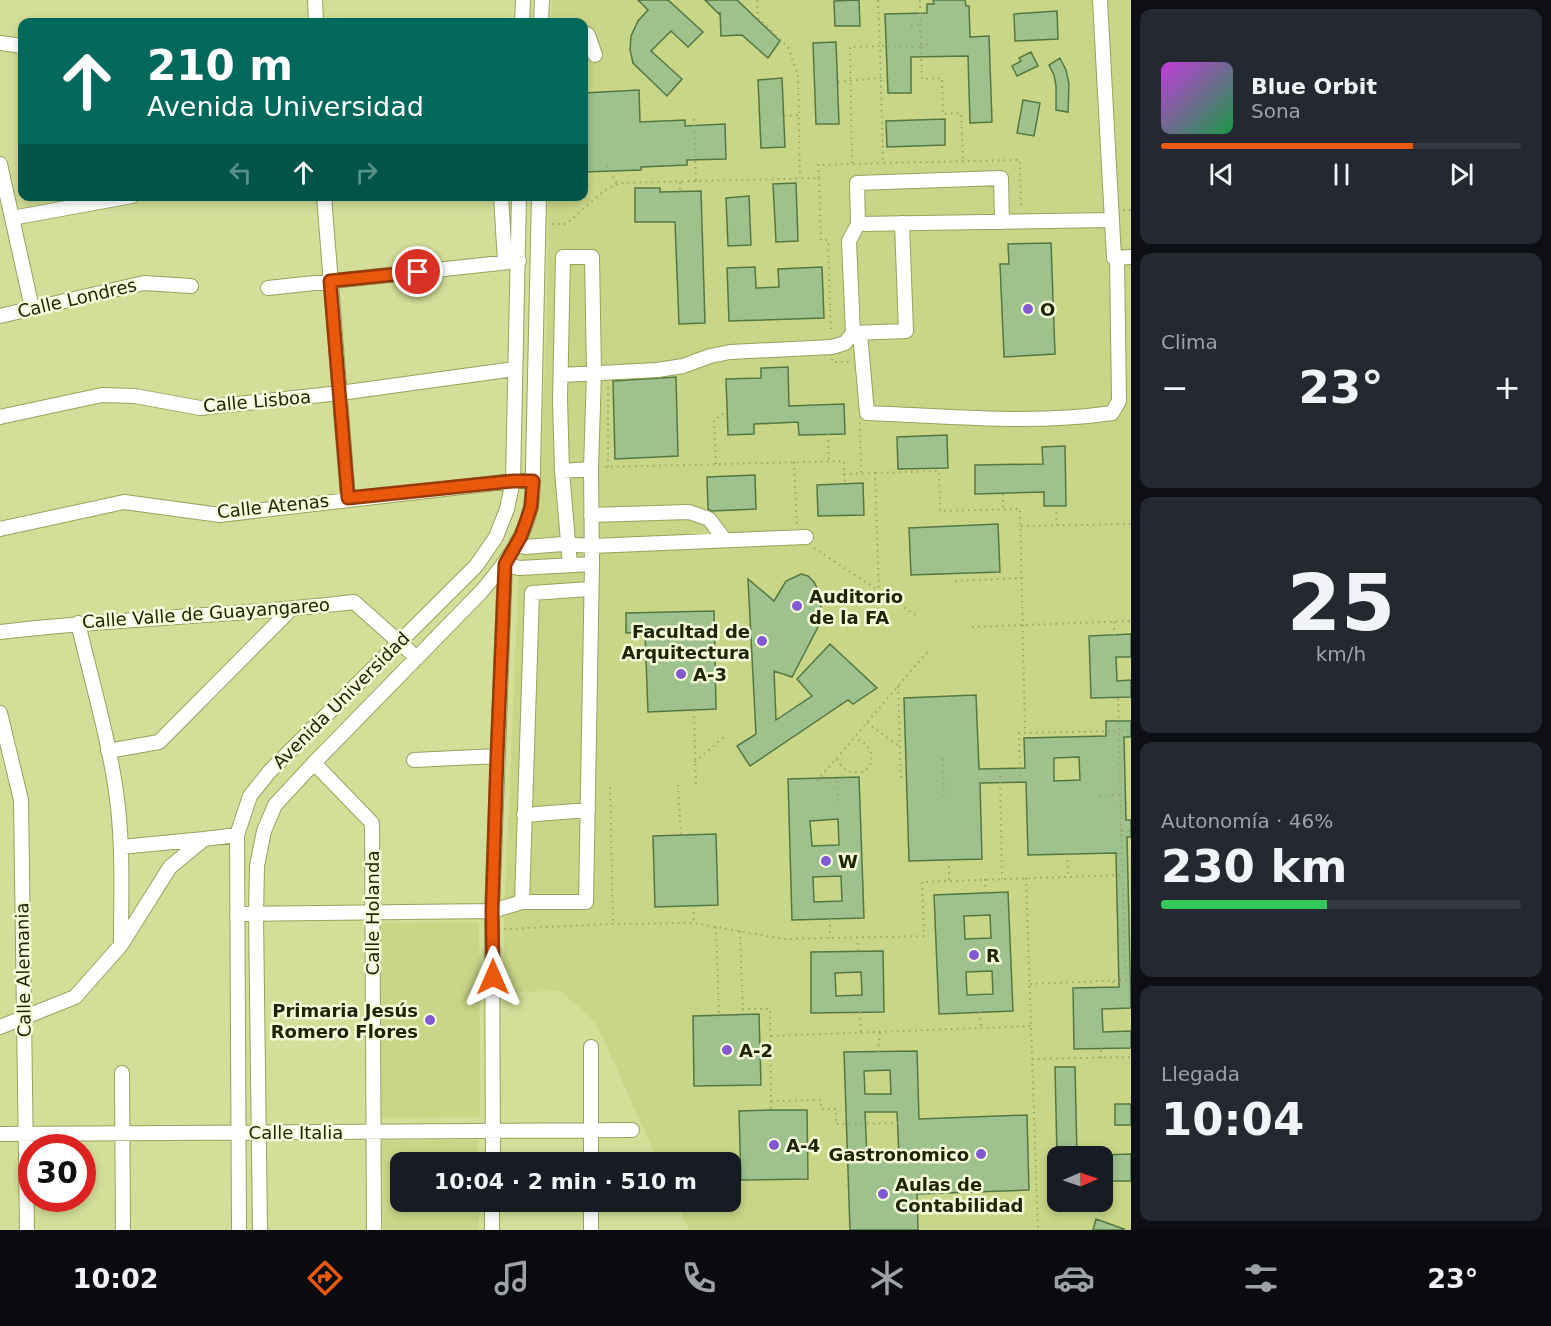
<!DOCTYPE html>
<html lang="es">
<head>
<meta charset="utf-8">
<style>
  :root { --surface:#171b24; --page:#242831; --text:#f1f3f6; --muted:#9ea1a6; --line:#363941; --accent:#ea580c }
  body { margin:0; font-family:"DejaVu Sans",sans-serif; background:var(--page); color:var(--text); height:100vh; display:flex; flex-direction:column; font-size:22px; white-space:nowrap }
  * { box-sizing:border-box; margin:0 }
  p { font-size:20px; color:var(--muted) }
  .icon { flex:none; width:33px; height:33px; fill:none; stroke:currentColor; stroke-width:2; stroke-linecap:round; stroke-linejoin:round }
  .map { position:relative; flex:1; overflow:hidden }
  .details { display:flex; flex-direction:column; gap:9px; padding:9px; background:#0d0f14; width:420px }
  .details>* { flex:none }
  .hud { position:absolute; left:18px; top:18px; width:570px; height:183px; border-radius:12px; box-shadow:0 3px 9px #0003; background:#00695c; color:#fff; overflow:hidden }
  .needle { width:39px; rotate:88deg }
  .buttons { position:absolute; left:1047px; top:1146px; display:grid; gap:12px }
  .buttons a { display:grid; place-items:center; width:66px; height:66px; border-radius:12px; background:var(--surface); box-shadow:0 3px 9px #0003; font-size:30px }
  .speed { position:absolute; left:18px; top:1134px; display:flex; gap:12px; font-size:30px; font-weight:700; text-align:center }
  .speed>* { display:grid; place-content:center; width:78px; height:78px; border-radius:50%; background:var(--surface); box-shadow:0 3px 9px #0003; line-height:1 }
  .speed .limit { border:9px solid #d22; background:#fff; color:#111 }
  .pin { position:absolute; display:grid; place-items:center; width:51px; height:51px; color:#fff; margin:-26px; border:3px solid #fff; border-radius:50%; box-shadow:0 2px 6px #0007 }
  .me { position:absolute; width:66px; margin:-33px; rotate:0deg; stroke-linejoin:round; filter:drop-shadow(0 0 4px #0008) }
  .turn { display:flex; align-items:center; gap:21px; height:126px; padding:0 30px; font-size:27px }
  .turn .icon { width:78px; height:78px; stroke-width:2.5 }
  .turn b { display:block; font-size:42px; line-height:51px }
  .lanes { display:flex; align-items:center; height:57px; padding:0 30px; background:#0003; justify-content:center; gap:30px; direction:ltr }
  .lanes .off { opacity:.35 }
  .big { font-size:45px; font-weight:800; line-height:1.1 }
  .details .card { flex:1; display:flex; flex-direction:column; justify-content:center; gap:9px; min-width:0; padding:0 21px; border-radius:12px; background:var(--page) }
  .details .dial { align-items:center; gap:0 }
  .dial b { font-size:78px; line-height:1 }
  .song { display:flex; align-items:center; gap:18px }
  .cover { width:72px; height:72px; border-radius:9px; background:linear-gradient(135deg,hsl(290 70% 55%),hsl(140 70% 35%)) }
  .played { height:6px; border-radius:3px; background:linear-gradient(90deg,var(--accent) 70%,var(--line) 70%) }
  .keys { display:flex; justify-content:space-around; direction:ltr }
  .heat { display:flex; justify-content:space-between; align-items:center; font-size:33px; direction:ltr }
  .charge { height:9px; border-radius:4px; background:linear-gradient(90deg,#34c759 46%,var(--line) 0) }
  .trip { position:absolute; left:390px; top:1152px; width:351px; height:60px; border-radius:12px; background:var(--surface); box-shadow:0 3px 9px #0003; font-weight:800; line-height:60px; text-align:center }
  .tab-bar { display:flex; height:96px; justify-content:space-around; align-items:center; background:#090b0e; color:var(--muted) }
  .tab-bar .icon { width:42px; height:42px }
  .tab-bar .current { color:var(--accent) }
  .tab-bar b { font-size:27px; color:var(--text) }
  main { display:flex; flex:1; min-height:0 }
  .map>svg:first-child { display:block }
</style>
</head>
<body>
<main>
<div class="map">
<svg width="1131" height="1230" viewBox="0 0 1131 1230">
  <rect width="100%" height="100%" fill="#d3de98"/>
  <path fill="#c9d587" fill-rule="evenodd" d="M552,0H1131V1230H689L676,1202H730V1162H659L596,1023L561,991L504,992V923L519,568L539,504L547,316L548,197L584,196V22H551ZM1058,1156H1102V1202H1058Z
    M479,922L480,1117L380,1118L379,923Z
    M478,1140L479,1162H400V1202H479V1230H383L382,1141Z"/>
  <path fill="#9ec18d" stroke="#547841" stroke-width="1.5" fill-rule="evenodd" d="M638,0H668L703,32L688,47L671,31L651,51L682,79L667,96L633,63L630,50L631,36L638,21L648,10Z
    M705,0H737L780,41L768,58L742,35L721,36L720,12L719,14Z
    M859,0L860,26H835L834,1Z
    M933,0H965L966,6H969L970,37L989,36L992,122L970,123L968,56L911,57V93H888L885,14L927,13V4H934Z
    M1057,11L1058,39L1015,41L1014,14Z
    M836,42L839,124H816L813,43Z
    M1031,52L1038,66L1017,76L1012,66L1021,61L1019,58Z
    M1060,58L1066,70L1069,84L1068,112L1056,110V86L1054,75L1049,65Z
    M782,78L785,147L761,148L758,80Z
    M639,90L640,122L685,120V126L725,124L726,159L687,160V165L641,167V170L584,172V93Z
    M1023,100L1040,103L1034,136L1017,133Z
    M945,119V145L887,147L886,121Z
    M796,183L798,241L776,242L773,184Z
    M635,188H660V192L701,191L705,323L679,324L675,222H635Z
    M749,196L751,245L728,246L726,198Z
    M1051,243L1055,354L1004,357L1000,264H1009L1008,244Z
    M755,267L756,288L779,287L778,269L822,267L824,318L729,321L727,268Z
    M788,367L789,406L844,404L845,434L799,435L798,422L754,424V434L728,435L726,379L761,378V368Z
    M676,377L678,456L615,459L613,381Z
    M947,435L948,468L898,469L897,437Z
    M1065,446L1066,506H1044V492L975,494V465L1043,464L1042,447Z
    M755,475L756,509L712,511L708,509L707,477Z
    M863,483L864,515L818,516L817,485Z
    M998,524L1000,572L911,575L909,528Z
    M801,574L808,576L814,582L820,594L821,611L819,625L792,677L774,671L776,720L812,696L797,679L830,644L877,688L853,704L848,700L750,766L737,746L756,734L748,579L774,601L786,581Z
    M714,611L716,709L648,712L645,632L626,633V613Z
    M1131,634V657H1116L1117,681L1131,680V697L1091,698L1089,636Z
    M976,695L979,769L1025,768L1024,738L1106,736V721H1131V737H1124L1126,820H1131V837H1127L1131,1008L1102,1009L1103,1032L1131,1031V1048L1074,1049L1073,988L1119,987L1116,853L1028,855L1026,782L980,783L982,859L909,861L904,698ZM1079,757L1080,780L1054,781V758Z
    M859,777L864,918L792,920L788,779ZM838,819L839,845L812,846L810,821ZM841,876L842,901L814,902L813,877Z
    M716,834L718,905L655,907L653,836Z
    M1008,892L1013,1011L939,1014L934,895ZM990,915L991,938L965,939L964,916ZM992,971L993,994L967,995L966,972Z
    M883,951L884,1012L811,1013V952ZM861,972L862,995L836,996L835,973Z
    M759,1014L761,1085L694,1086L693,1016Z
    M917,1051L919,1119L1027,1115L1029,1190L917,1194L918,1230H850L844,1052ZM890,1070L891,1094H865L864,1071ZM865,1112H897L899,1157L867,1158Z
    M1055,1067H1075L1077,1156H1057Z
    M1115,1104H1131V1125H1115Z
    M771,1110H807L808,1179L741,1180L739,1111Z
    M1131,1154V1181H1102V1155Z
    M1096,1219L1124,1229L1123,1230H1093Z"/>
  <g fill="none" stroke-linecap="round" stroke-linejoin="round">
    <g stroke="#98a25e" stroke-width="16">
      <path id="minor" d="M315,0L316,22
        M1100,0L1114,258L1131,257
        M522,22L523,0
        M541,22L542,0
        M584,33L588,35L595,55
        M0,43L22,46
        M0,164L32,308
        M324,196L348,498
        M501,196L505,262
        M12,218L132,196
        M858,224L857,183L1001,178L1002,222
        M268,288L519,261
        M0,316L144,283L191,286
        M853,333L906,331L902,223
        M860,333L867,413C948,416 1031,425 1112,413L1119,401L1117,258
        M561,375L657,370L683,366L710,356L730,352L832,347L845,343L853,333L849,241L858,224L1112,220
        M0,417L102,395L135,396L200,408L340,393L515,369
        M562,471L591,469
        M591,515L689,512L709,519L725,540
        M0,529L124,502L220,515L513,481H533
        M517,542L525,547L563,544L592,546L806,537
        M505,564L519,568L592,564
        M78,623C92,683 111,745 118,807C123,853 121,899 121,945
        M0,632C118,618 237,616 354,602L417,658
        M0,713L21,800L27,1230
        M108,751L159,742L291,609
        M414,760L497,756
        M314,763L372,823L374,1230
        M524,815L588,810
        M121,847L204,839
        M522,902L532,593L590,589
        M237,914L492,911L522,902H586L592,564L591,469L594,372L592,257H563L560,400L562,471L570,565
        M0,1027L75,997L121,945L170,867L204,839L237,835
        M591,1047V1162
        M122,1073L123,1230
        M0,1134L632,1130
        M493,1162L492,911L505,564
        M239,1230L237,835L250,796L270,771L476,566L496,537L507,509L513,481L519,196
        M260,1230L256,914L257,866L264,831L275,805L314,763L481,592C502,567 525,539 531,506C533,494 533,480 533,468L539,196
        M492,1230V1202
        M591,1230V1202"/>
    </g>
    <path stroke="#9ba46b" stroke-width="2" stroke-dasharray="1.5 4.5" stroke-linecap="butt" d="M757,0L758,18L788,47L798,75L800,178
      M878,0L880,46L921,47L920,0
      M911,25H920
      M921,45L928,44
      M921,47L922,79L942,78L943,114L961,113L963,160
      M838,82L887,77
      M784,116L799,115
      M694,119L696,181
      M853,164L883,163
      M607,166L617,184
      M819,178L818,165L852,164L850,47L880,46L883,163L1020,160L1021,208
      M680,182V192
      M1123,210H1131
      M552,224H566L605,190L620,183L819,178L821,240H828L831,333
      M832,359V362H850
      M860,423L861,473
      M828,434L829,461
      M794,462L797,525
      M716,464L714,420L727,411
      M605,467L844,461V474L875,473L879,592
      M608,467V386
      M875,473L939,471L940,511L1020,509L1025,732
      M844,474L845,484
      M1003,494V509
      M1056,506L1057,525
      M1021,526L1131,524
      M814,548L917,616
      M955,581L1022,578
      M1114,622V635
      M972,627L1131,621
      M898,686L901,779
      M694,710L696,785
      M867,723L899,746
      M837,759C844,772 850,773 864,772L870,766L872,755L867,745L855,738
      M943,759L944,797
      M695,762L726,735
      M1000,776L1002,879
      M1020,776L1019,733L1119,731L1118,697
      M817,781L928,651
      M837,781L838,804
      M678,785L681,835
      M610,787L613,924
      M1100,796L1120,795
      M1121,831L1119,731L1131,730
      M1067,854L1068,876
      M949,860V881
      M1026,878L1038,1230
      M985,879L986,893
      M693,906L694,923
      M830,919V938
      M716,927L719,1015
      M504,929L613,924L694,923L784,939L924,936L922,882L1122,875
      M740,931L743,1014
      M857,937L858,951
      M1113,981L1114,987
      M1030,984L1126,980L1121,831H1131
      M742,1009H770L771,1110
      M860,1012L861,1033
      M980,1012L981,1028
      M771,1036L1031,1026
      M878,1052L880,1032
      M1101,1058V1048
      M1032,1059L1131,1057
      M771,1101L821,1100V1109H836V1124L901,1123"/>
    <use href="#minor" stroke="#fff" stroke-width="14"/>
  </g>
  <g fill="none" stroke-linecap="round" stroke-linejoin="round">
    <g stroke="#983908" stroke-width="15">
      <path id="route" d="M418,272L330,281L348,498L513,481H533L531,507L526,522L521,536L505,564L497,756L492,911L493,977"/>
    </g>
    <use href="#route" stroke="#ea580c" stroke-width="10"/>
  </g>
  <g fill="#8259d3" stroke="#f5fcd9" stroke-width="2">
    <circle cx="1028" cy="309" r="6"/>
    <circle cx="797" cy="606" r="6"/>
    <circle cx="762" cy="641" r="6"/>
    <circle cx="681" cy="674" r="6"/>
    <circle cx="826" cy="861" r="6"/>
    <circle cx="974" cy="955" r="6"/>
    <circle cx="430" cy="1020" r="6"/>
    <circle cx="727" cy="1050" r="6"/>
    <circle cx="774" cy="1145" r="6"/>
    <circle cx="981" cy="1154" r="6"/>
    <circle cx="883" cy="1194" r="6"/>
  </g>
  <g text-anchor="middle" dominant-baseline="central" stroke-width="5" stroke-linejoin="round" paint-order="stroke">
    <g font-size="18" fill="#202407" stroke="#f5fcd9">
      <text transform="translate(77 298) rotate(-13)">Calle Londres</text>
      <text transform="translate(257 401) rotate(-5)">Calle Lisboa</text>
      <text transform="translate(273 506) rotate(-6)">Calle Atenas</text>
      <text transform="translate(206 613) rotate(-4)">Calle Valle de Guayangareo</text>
      <text transform="translate(341 700) rotate(-45)">Avenida Universidad</text>
      <text transform="translate(372 913) rotate(-90)">Calle Holanda</text>
      <text transform="translate(23 970) rotate(-91)">Calle Alemania</text>
      <text x="296" y="1132">Calle Italia</text>
    </g>
    <g font-size="18" font-weight="bold" fill="#202407" stroke="#f5fcd9" text-anchor="start">
      <text x="1040" y="309">O</text>
      <text x="809" y="596">Auditorio<tspan x="809" dy="21">de la FA</tspan></text>
      <text x="750" y="631" text-anchor="end">Facultad de<tspan x="750" dy="21">Arquitectura</tspan></text>
      <text x="693" y="674">A-3</text>
      <text x="838" y="861">W</text>
      <text x="986" y="955">R</text>
      <text x="418" y="1010" text-anchor="end">Primaria Jesús<tspan x="418" dy="21">Romero Flores</tspan></text>
      <text x="739" y="1050">A-2</text>
      <text x="786" y="1145">A-4</text>
      <text x="969" y="1154" text-anchor="end">Gastronomico</text>
      <text x="895" y="1184">Aulas de<tspan x="895" dy="21">Contabilidad</tspan></text>
    </g>
  </g>
</svg>
<div class="buttons">
<a><svg class="needle" viewBox="-14 -14 28 28"><path d="M0-13l5 13h-10z" fill="#e53935"/><path d="M0 13l5-13h-10z" fill="#9ea1a6"/></svg></a>
</div>
<div class="speed"><div class="limit">30</div></div>
<div class="pin" style="left:418px;top:272px;background:#d93025"><svg class="icon" aria-label="arrive" viewBox="0 0 24 24"><path d="M6 21V4h12l-3 4 3 4H6"/></svg></div>
<svg class="me" style="left:493px;top:977px" viewBox="-20 -20 40 40"><path d="M0-17L14 15 0 8-14 15z" fill="#ea580c" stroke="#fff" stroke-width="4"/></svg>
<div class="trip">10:04 · 2 min · 510 m</div>
<div class="hud">
<div class="turn"><svg class="icon" aria-label="ahead" viewBox="0 0 24 24"><path d="M12 20V5M6 11l6-6 6 6"/></svg><div><b>210 m</b>Avenida Universidad</div></div>
<div class="lanes"><svg class="icon off" aria-label="left" viewBox="0 0 24 24"><path d="M17 20v-9H6M10 6l-5 5 5 5"/></svg><svg class="icon" aria-label="ahead" viewBox="0 0 24 24"><path d="M12 20V5M6 11l6-6 6 6"/></svg><svg class="icon off" aria-label="right" viewBox="0 0 24 24"><path d="M7 20v-9h11M14 6l5 5-5 5"/></svg></div>
</div>
</div>
<section class="details">
<div class="card">
<div class="song"><i class="cover"></i><div><b>Blue Orbit</b><p>Sona</p></div></div>
<div class="played"></div>
<div class="keys"><svg class="icon" aria-label="previous" viewBox="0 0 24 24"><path d="M18 5L8 12l10 7zM5 5v14"/></svg><svg class="icon" aria-label="pause" viewBox="0 0 24 24"><path d="M8 5v14M16 5v14"/></svg><svg class="icon" aria-label="next" viewBox="0 0 24 24"><path d="M6 5l10 7-10 7zM19 5v14"/></svg></div>
</div>
<div class="card"><p>Clima</p>
<div class="heat"><a>−</a><b class="big">23°</b><a>+</a></div>
</div>
<div class="card dial"><b>25</b><p>km/h</p></div>
<div class="card"><p>Autonomía · 46%</p><b class="big">230 km</b><div class="charge"></div></div>
<div class="card"><p>Llegada</p><b class="big">10:04</b></div>
</section>
</main>
<nav class="tab-bar">
<b>10:02</b>
<svg class="icon current" aria-label="directions" viewBox="0 0 24 24"><path d="M12 3l9 9-9 9-9-9zM9 14v-3h6M13 9l2 2-2 2"/></svg>
<svg class="icon" aria-label="music" viewBox="0 0 24 24"><path d="M9 18V5l10-2v13"/><circle cx="6" cy="18" r="3"/><circle cx="16" cy="16" r="3"/></svg>
<svg class="icon" aria-label="phone" viewBox="0 0 24 24"><path d="M5 4h4l2 5-3 2q2 4 5 5l2-3 5 2v4C11 20 4 13 5 4z"/></svg>
<svg class="icon" aria-label="climate" viewBox="0 0 24 24"><path d="M12 3v18M4 7l16 10M4 17L20 7"/></svg>
<svg class="icon" aria-label="car" viewBox="0 0 24 24"><path d="M5 17H2v-5l4-1 3-4h7l3 4 3 1v5h-3M9 17h6M6 11h13"/><circle cx="7" cy="17" r="2"/><circle cx="17" cy="17" r="2"/></svg>
<svg class="icon" aria-label="filters" viewBox="0 0 24 24"><path d="M4 7h16M4 17h16"/><circle cx="9" cy="7" r="2"/><circle cx="15" cy="17" r="2"/></svg>
<b>23°</b>
</nav>
</body>
</html>
